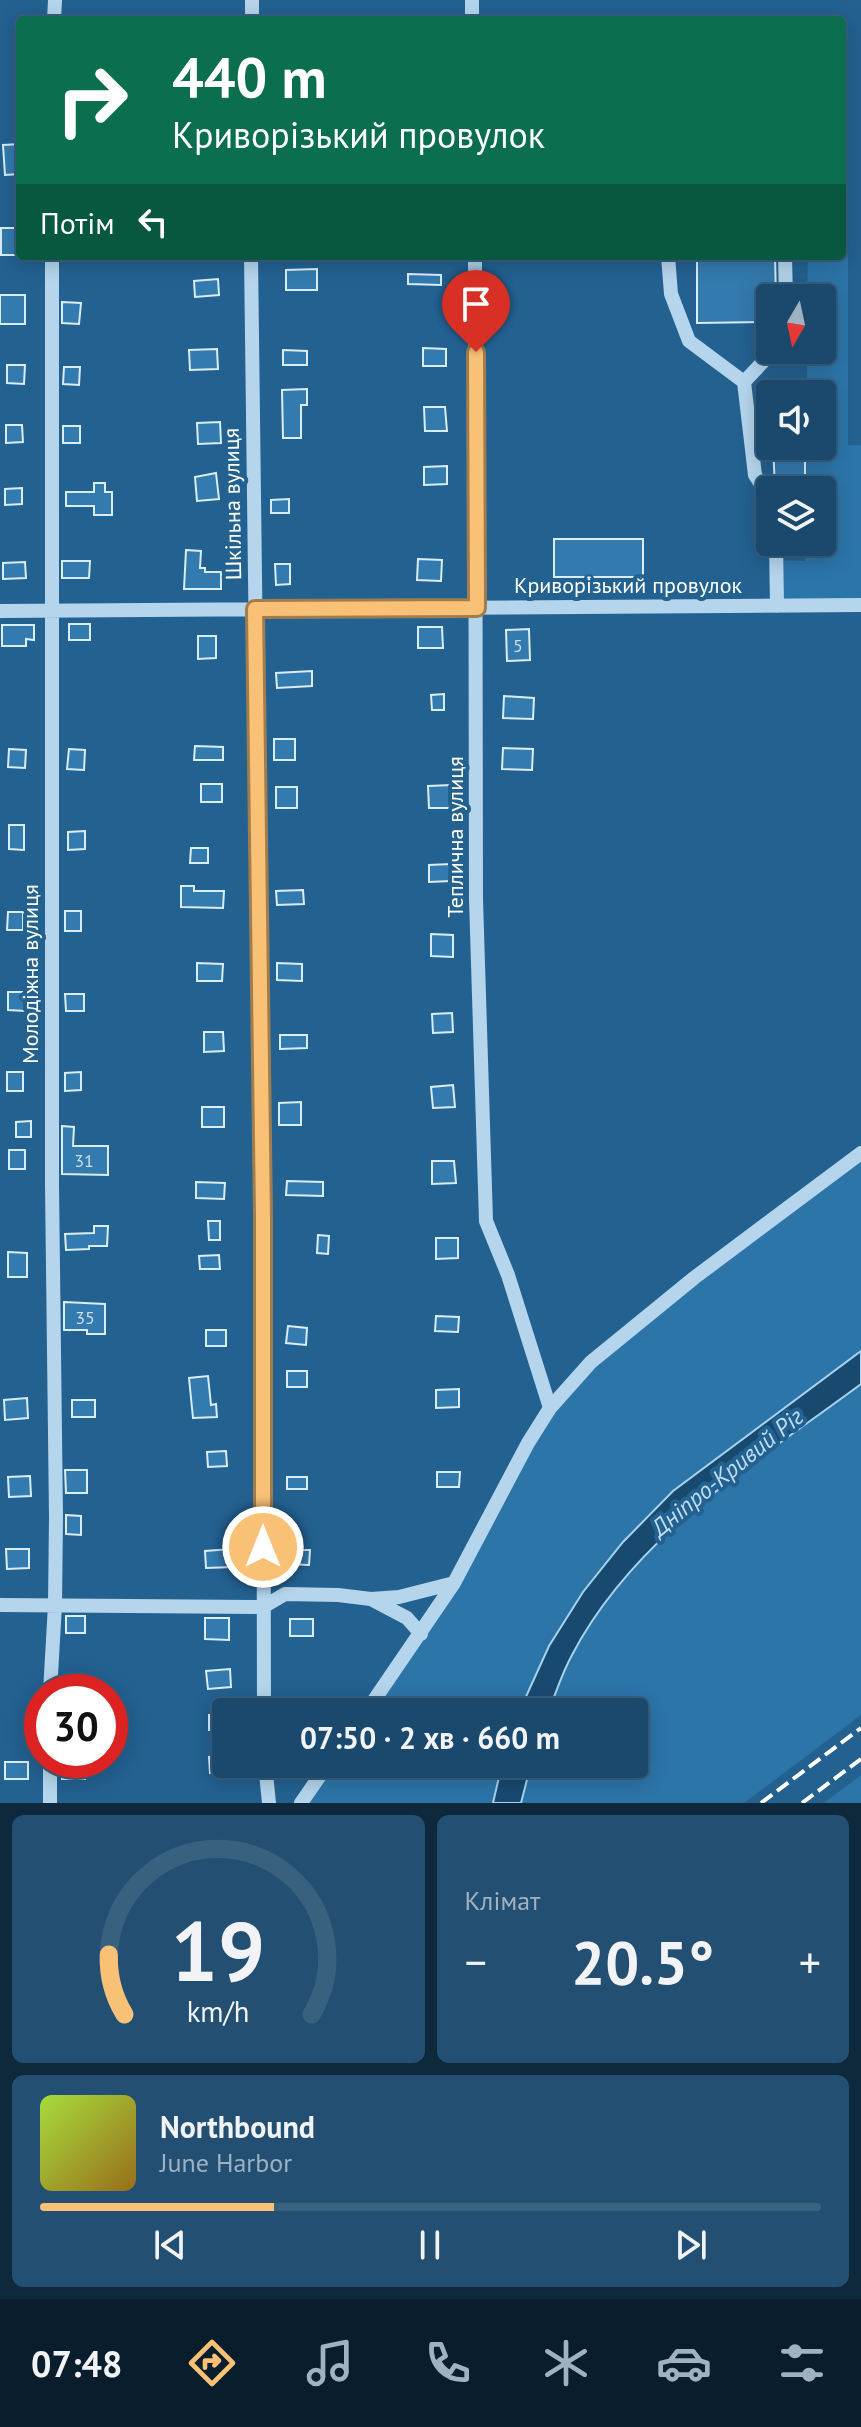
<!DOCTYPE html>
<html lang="uk">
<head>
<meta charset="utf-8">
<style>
  :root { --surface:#1a496d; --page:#235072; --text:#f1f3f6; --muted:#9fb2c2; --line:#386180; --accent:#f8c176 }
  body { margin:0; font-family:"PT Sans",sans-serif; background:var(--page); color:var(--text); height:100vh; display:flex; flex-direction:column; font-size:30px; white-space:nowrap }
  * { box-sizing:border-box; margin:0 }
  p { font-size:26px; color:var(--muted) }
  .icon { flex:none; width:44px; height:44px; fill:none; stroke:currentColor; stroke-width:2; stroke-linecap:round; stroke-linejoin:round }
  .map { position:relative; height:1803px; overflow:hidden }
  .drawer { display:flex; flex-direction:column; gap:12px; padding:12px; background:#0e283c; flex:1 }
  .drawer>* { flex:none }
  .guide { position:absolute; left:16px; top:16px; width:830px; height:244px; border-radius:8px; box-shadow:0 4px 20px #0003,0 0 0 2px var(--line); background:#0b6e4f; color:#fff; overflow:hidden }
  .needle { width:52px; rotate:189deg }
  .tools { position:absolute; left:756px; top:284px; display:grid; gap:16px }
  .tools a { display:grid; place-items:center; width:80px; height:80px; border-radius:8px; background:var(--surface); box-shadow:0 4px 20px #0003,0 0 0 2px var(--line); font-size:40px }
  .speed { position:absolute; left:24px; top:1674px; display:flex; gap:16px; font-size:40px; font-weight:700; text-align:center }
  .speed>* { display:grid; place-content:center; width:104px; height:104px; border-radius:50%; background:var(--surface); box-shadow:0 4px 20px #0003,0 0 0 2px var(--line); line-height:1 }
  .speed .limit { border:12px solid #d22; background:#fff; color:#111 }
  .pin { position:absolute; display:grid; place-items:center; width:68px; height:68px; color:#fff; margin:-82px -34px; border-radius:50% 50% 50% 0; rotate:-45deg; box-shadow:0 0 8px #0007 }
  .pin .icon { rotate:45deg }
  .me { position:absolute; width:88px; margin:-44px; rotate:0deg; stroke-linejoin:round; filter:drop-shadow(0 0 6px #0008) }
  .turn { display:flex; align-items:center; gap:28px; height:168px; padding:0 24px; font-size:36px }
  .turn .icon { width:104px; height:104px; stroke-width:2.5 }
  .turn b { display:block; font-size:56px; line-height:68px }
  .then { display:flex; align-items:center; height:76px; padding:0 24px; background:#0003; gap:16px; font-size:30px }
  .big { font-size:60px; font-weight:600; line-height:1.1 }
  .drawer .widget { flex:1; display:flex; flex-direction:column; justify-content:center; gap:12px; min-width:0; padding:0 28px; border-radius:12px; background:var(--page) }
  .drawer .dial { align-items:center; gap:0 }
  .dial svg { height:208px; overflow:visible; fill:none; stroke:var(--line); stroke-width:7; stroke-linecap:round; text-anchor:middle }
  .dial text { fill:var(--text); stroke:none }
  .song { display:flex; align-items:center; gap:24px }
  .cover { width:96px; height:96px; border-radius:12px; background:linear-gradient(135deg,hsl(80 70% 55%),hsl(40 70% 35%)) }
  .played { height:8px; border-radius:4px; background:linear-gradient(90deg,var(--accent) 30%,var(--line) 30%) }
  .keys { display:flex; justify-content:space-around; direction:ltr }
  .heat { display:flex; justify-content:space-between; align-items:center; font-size:44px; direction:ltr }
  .drawer .tiles { flex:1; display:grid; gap:12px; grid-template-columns:1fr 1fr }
  .widget:last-child { grid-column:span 2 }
  .trip { position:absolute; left:212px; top:1698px; width:436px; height:80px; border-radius:8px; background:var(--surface); box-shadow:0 4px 20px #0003,0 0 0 2px var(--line); font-weight:600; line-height:80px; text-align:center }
  .dock { display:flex; height:128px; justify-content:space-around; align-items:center; background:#0a1d2c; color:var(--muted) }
  .dock .icon { width:56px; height:56px }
  .dock .selected { color:var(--accent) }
  .dock b { font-size:36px; color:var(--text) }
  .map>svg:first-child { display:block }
</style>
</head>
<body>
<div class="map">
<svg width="861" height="1803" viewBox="0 0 861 1803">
  <rect width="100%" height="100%" fill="#236191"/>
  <path fill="#2c75a9" d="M842,37L848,39V445H861V605L777,606V560L805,561L806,542H822V490H806V446H822V394H807V350H822V298H807L808,256H842Z
    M861,1153V1351L673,1491L623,1542L583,1592L549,1646L519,1712H366L421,1634L528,1443L591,1362Z
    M861,1384V1715L744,1803H521L531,1764H634V1712H548C556,1693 562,1673 572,1655C634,1536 756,1462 861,1384Z
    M328,1764H502L493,1803H301Z
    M861,1775V1803H824Z"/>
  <path fill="#184a70" stroke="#a8d2ed" stroke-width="2" d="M861,1351V1384C756,1462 634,1536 572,1655C562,1673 556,1693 548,1712H519L549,1646L583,1592L623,1542L673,1491Z
    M502,1764H531L521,1803H493Z"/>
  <path fill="#337aae" stroke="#d9ecf9" stroke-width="2" d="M20,144V174L5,175L3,145Z
    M1,228H20V255H1Z
    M697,256H775L776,298H770V322L697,323Z
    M317,269V290H286V270Z
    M408,274L441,275V285L408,284Z
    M218,279L219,295L195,297L194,281Z
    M0,295H25V324H0Z
    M62,302L81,303L79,324L62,323Z
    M423,348L446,349V366H423Z
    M217,349L218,369L190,370L189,350Z
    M283,350L307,351V365H283Z
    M7,365H25L24,384L7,383Z
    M64,367H80L79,385L63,384Z
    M307,389V405H301V438H283L282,390Z
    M424,407H445L447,431H425Z
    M220,422L221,443L198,444L197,423Z
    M6,425H22L23,442L6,443Z
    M63,426H80V443H63Z
    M773,446H805V488H775Z
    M447,466V484L424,485V467Z
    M216,473L219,499L197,501L195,477Z
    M94,483H105V492H112V515H94V506H66V492H94Z
    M22,488V504L5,505V489Z
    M289,499V513H271V500Z
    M554,539H643V577H554Z
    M186,550L201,551L200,568H205V572H221V589H184Z
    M418,559L442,560L441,581L417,580Z
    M62,561H90L89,578H62Z
    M25,562L26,578L3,579V563Z
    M275,564H290V584L276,585Z
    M69,624H90V640H69Z
    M2,625H34V640L26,639V646H2Z
    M418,627H442L443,648H418Z
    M529,629L530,660L507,661L506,630Z
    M198,636H216V658L198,659Z
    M312,671V686L277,688L276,673Z
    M444,694V710H432L431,695Z
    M504,696L534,698L533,719L503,718Z
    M274,739H295V760H274Z
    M195,746L223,747V760H194Z
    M503,748L533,749L532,770L502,769Z
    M9,749L26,750L25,768L8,767Z
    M69,749L85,750L84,770L67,769Z
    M201,784H222V802H201Z
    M451,785V808H429L428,786Z
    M276,787H297V808H276Z
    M9,825H24V850L9,849Z
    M85,831V849L68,850V832Z
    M191,848H208V863H190Z
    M451,864V881L429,882V865Z
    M181,886H194V891H224L223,908L181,907Z
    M303,890L304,904L277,905L276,891Z
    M65,911H81V931H65Z
    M8,912H23V930H7Z
    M431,934L453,935V957L431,956Z
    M197,963L223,964L222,981H197Z
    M277,963L302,964V981L277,980Z
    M8,992H25V1011L8,1010Z
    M65,994H84V1011H66Z
    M452,1013L453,1032L433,1033L432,1014Z
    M204,1032H223L224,1051L204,1052Z
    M280,1035H307V1048L280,1049Z
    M7,1072H23V1091H7Z
    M81,1072V1090L65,1091V1073Z
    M453,1085L455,1107L433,1108L431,1087Z
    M301,1102V1125H279V1103Z
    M202,1107H224V1127H202Z
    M31,1121V1137H16V1122Z
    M62,1126L74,1127L73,1146H108V1175L62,1174Z
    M9,1150H25V1169H9Z
    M432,1161H454L456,1183L432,1184Z
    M287,1181L323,1182V1196L286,1195Z
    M196,1182L225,1183L224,1199L196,1198Z
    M208,1221H220V1240H209Z
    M94,1226H108L107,1246H89V1249L66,1250L65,1234L94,1233Z
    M318,1235L329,1236L328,1254L317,1253Z
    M436,1238H458V1258L436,1259Z
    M8,1252L27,1253V1277H8Z
    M219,1255L220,1269H200L199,1256Z
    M64,1302L105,1304V1334H87V1330H64Z
    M436,1316L459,1317L458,1332L435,1331Z
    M288,1326L307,1328L306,1345L286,1343Z
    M206,1330H226V1346H206Z
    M287,1371H307V1387H287Z
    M208,1376L211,1405L216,1404L217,1417L193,1418L189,1378Z
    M459,1389V1407L436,1408V1390Z
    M27,1398L28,1418L5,1420L4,1400Z
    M72,1400H95V1417H72Z
    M226,1451L227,1466L208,1467L207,1452Z
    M65,1470H87V1493H66Z
    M437,1472H460L459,1487H437Z
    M30,1476L31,1496L9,1497L8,1477Z
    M287,1477H307V1489H287Z
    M66,1515L81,1516V1535L66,1534Z
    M6,1549H29V1568L7,1569Z
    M232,1549L233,1567L206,1568L205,1551Z
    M288,1550H310L309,1565L287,1564Z
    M66,1616H85V1633H66Z
    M205,1618H229V1640L205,1639Z
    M290,1619H313V1636H290Z
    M230,1669L231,1687L208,1689L206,1671Z
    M62,1679H85V1692H62Z
    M209,1715H226V1730H209Z
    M226,1756V1772L210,1773L209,1757Z
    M5,1762H28V1779H5Z
    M62,1762H85V1779H62Z"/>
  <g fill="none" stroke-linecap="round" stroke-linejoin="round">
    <path stroke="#b4d5ec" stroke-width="14" d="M252,0V20
      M54,20L55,0
      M472,20V0
      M251,256L263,1216L264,1712
      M475,256L476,899L486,1221L508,1275L550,1408
      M668,256L671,294L689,341L744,382
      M785,256L786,298
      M770,498L755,475L744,382L774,350
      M776,542L777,606
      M0,611L861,605
      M371,1599L407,1618L421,1634
      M0,1605L263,1607L285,1594L338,1595L371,1599L399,1597L454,1583
      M50,1692L55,1605L56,1517L52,1185V256
      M366,1712L454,1583L528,1443L550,1408L591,1362L694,1278L861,1153
      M50,1760V1803
      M265,1764L269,1803
      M301,1803L328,1764"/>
    <path stroke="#fff" stroke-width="4" stroke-dasharray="14 6" stroke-linecap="butt" d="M761,1803L861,1728
      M802,1803L861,1759"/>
  </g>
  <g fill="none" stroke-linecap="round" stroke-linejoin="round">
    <g stroke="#a17d4d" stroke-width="20">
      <path id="route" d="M263,1547V1216L255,609L477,608L476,352"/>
    </g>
    <use href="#route" stroke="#f8c176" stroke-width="14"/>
  </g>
  <g text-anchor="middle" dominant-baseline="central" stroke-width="8" stroke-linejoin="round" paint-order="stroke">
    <g font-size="18" fill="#ccdeeb">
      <text x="518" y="645">5</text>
      <text x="84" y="1160">31</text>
      <text x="85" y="1317">35</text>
    </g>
    <g font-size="22" fill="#fff" stroke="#236191">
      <text transform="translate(232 504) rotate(-91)">Шкільна вулиця</text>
      <text x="628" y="585">Криворізький провулок</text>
      <text transform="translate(455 837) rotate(-90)">Теплична вулиця</text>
      <text transform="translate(30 974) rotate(-90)">Молодіжна вулиця</text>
    </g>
    <g font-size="24" font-style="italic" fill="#c0def3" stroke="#236191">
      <text transform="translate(727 1472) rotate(-39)">Дніпро-Кривий Ріг</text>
    </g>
  </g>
</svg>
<div class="tools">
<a><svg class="needle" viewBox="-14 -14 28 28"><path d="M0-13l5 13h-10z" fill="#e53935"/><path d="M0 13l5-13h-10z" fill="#9fb2c2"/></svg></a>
<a><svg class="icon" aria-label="sound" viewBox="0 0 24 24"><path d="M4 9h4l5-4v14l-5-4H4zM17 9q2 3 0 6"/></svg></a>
<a><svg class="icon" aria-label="layers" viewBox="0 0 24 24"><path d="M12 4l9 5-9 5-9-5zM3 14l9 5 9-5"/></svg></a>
</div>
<div class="speed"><div class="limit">30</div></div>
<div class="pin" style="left:476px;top:352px;background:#d93025"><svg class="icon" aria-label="arrive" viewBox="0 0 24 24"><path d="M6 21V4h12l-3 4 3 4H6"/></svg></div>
<svg class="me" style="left:263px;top:1547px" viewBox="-20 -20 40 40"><circle r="17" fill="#f8c176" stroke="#fff" stroke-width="3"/><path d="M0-11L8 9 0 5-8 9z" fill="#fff"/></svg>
<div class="trip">07:50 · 2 хв · 660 m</div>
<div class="guide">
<div class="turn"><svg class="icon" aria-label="right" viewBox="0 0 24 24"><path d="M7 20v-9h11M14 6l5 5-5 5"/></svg><div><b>440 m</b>Криворізький провулок</div></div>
<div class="then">Потім<svg class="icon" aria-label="left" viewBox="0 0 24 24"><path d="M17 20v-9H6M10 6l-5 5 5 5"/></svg></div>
</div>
</div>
<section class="drawer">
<div class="tiles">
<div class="widget dial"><svg viewBox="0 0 100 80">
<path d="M14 69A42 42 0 1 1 86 69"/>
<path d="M14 69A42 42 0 0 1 8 46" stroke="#f8c176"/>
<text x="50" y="56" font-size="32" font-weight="700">19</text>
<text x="50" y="72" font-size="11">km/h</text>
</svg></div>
<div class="widget"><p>Клімат</p>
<div class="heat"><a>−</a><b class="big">20.5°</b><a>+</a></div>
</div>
<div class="widget">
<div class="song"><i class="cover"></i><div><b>Northbound</b><p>June Harbor</p></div></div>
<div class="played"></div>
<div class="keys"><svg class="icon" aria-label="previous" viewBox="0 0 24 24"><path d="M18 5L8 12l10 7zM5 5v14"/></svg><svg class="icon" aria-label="pause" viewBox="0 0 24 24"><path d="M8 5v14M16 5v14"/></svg><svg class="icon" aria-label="next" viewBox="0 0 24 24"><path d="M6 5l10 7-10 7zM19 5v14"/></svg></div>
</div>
</div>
</section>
<nav class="dock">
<b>07:48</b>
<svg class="icon selected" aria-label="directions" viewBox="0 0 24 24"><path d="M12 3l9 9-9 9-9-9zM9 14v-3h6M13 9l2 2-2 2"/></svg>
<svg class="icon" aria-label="music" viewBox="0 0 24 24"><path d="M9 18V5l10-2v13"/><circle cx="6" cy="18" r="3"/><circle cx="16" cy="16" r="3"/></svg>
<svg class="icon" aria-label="phone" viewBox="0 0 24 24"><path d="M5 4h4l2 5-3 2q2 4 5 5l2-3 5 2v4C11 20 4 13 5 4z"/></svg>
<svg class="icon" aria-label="climate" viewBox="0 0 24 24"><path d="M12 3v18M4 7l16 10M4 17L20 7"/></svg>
<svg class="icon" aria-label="car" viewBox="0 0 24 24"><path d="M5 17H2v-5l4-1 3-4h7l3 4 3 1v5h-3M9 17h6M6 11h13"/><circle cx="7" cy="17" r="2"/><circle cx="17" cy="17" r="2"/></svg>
<svg class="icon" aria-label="filters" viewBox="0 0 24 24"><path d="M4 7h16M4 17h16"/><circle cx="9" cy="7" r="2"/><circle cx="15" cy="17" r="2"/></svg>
</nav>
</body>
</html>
